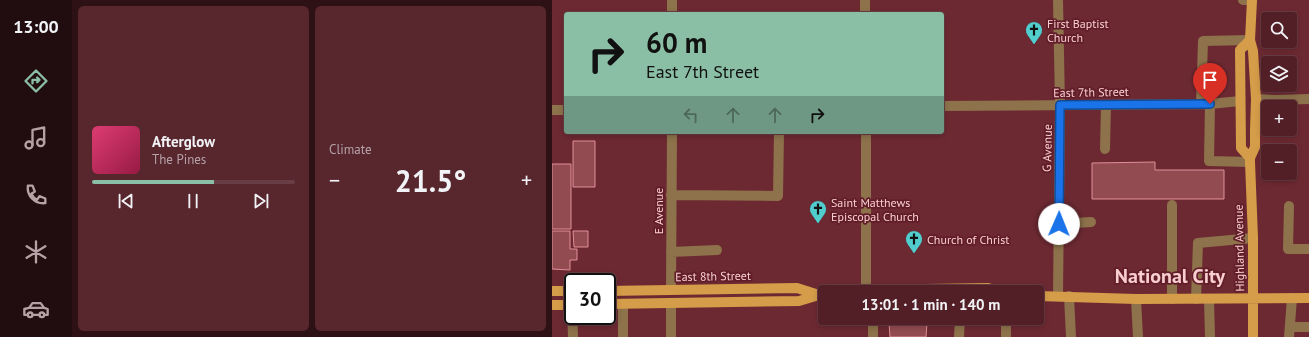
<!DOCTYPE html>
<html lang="en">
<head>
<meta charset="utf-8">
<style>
  :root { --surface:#521f26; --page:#58272e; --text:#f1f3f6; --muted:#b5a2a7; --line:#683d43; --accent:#8abfa5 }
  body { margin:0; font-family:"PT Sans",sans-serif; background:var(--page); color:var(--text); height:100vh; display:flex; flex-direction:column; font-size:15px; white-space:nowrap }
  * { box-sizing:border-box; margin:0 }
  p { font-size:13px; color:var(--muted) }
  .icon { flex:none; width:22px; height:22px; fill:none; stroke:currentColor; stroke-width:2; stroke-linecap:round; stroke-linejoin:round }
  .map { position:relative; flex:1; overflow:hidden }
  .drawer { display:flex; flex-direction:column; gap:6px; padding:6px; background:#2d1115; width:480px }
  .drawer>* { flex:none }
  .hud { position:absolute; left:12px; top:12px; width:380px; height:122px; border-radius:4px; box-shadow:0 2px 6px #0003,0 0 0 1px var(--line); background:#8abfa5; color:#111; overflow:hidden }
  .controls { position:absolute; left:709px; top:12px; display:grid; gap:8px }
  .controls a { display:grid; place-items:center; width:36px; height:36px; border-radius:4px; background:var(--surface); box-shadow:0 2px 6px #0003,0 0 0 1px var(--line); font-size:20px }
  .speed { position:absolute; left:12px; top:273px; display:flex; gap:8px; font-size:20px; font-weight:700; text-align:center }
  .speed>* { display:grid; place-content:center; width:52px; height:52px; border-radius:50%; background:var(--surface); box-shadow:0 2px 6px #0003,0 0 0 1px var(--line); line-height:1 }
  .speed .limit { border:2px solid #111; border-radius:6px; background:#fff; color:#111 }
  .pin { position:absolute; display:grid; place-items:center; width:34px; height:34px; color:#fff; margin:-41px -17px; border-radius:50% 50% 50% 0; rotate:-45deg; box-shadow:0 0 4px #0007 }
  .pin .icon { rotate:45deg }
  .me { position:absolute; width:44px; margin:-22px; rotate:1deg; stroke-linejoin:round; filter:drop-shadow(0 0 3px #0008) }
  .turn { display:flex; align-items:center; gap:14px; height:84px; padding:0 16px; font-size:18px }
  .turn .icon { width:52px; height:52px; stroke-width:2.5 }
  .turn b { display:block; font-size:28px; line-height:34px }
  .lanes { display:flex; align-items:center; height:38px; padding:0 16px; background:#0003; justify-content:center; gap:20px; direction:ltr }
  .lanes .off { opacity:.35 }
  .big { font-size:30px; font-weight:600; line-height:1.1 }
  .drawer .tile { flex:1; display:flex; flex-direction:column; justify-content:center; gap:6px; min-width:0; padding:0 14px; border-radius:6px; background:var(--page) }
  .song { display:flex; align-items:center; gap:12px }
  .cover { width:48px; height:48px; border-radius:6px; background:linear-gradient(135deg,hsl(340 70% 55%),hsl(340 70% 35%)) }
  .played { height:4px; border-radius:2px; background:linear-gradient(90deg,var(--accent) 60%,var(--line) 60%) }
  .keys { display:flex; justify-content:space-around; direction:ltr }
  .heat { display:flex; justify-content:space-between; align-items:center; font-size:22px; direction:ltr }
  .drawer .tiles { flex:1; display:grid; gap:6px; grid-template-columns:repeat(2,1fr) }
  .trip { position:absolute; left:266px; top:285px; width:226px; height:40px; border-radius:4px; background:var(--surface); box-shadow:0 2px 6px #0003,0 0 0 1px var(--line); font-weight:600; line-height:40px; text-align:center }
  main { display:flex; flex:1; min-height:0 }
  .tabs { display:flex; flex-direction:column; width:72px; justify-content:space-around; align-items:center; background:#210c0f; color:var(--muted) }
  .tabs .icon { width:28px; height:28px }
  .tabs .active { color:var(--accent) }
  .tabs b { font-size:18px; color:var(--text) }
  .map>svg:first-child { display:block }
</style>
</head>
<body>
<main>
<nav class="tabs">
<b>13:00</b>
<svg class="icon active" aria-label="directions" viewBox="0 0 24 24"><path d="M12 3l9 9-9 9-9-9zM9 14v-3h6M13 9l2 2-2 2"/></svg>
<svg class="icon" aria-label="music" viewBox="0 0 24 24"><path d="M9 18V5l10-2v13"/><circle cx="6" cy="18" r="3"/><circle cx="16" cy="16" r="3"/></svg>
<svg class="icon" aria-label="phone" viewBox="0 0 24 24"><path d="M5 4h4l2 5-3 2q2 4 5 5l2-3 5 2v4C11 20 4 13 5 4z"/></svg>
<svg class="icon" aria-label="climate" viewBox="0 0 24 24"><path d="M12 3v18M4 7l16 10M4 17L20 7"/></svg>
<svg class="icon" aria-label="car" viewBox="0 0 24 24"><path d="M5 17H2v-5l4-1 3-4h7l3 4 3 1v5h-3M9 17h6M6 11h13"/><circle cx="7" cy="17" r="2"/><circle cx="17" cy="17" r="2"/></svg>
</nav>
<section class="drawer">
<div class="tiles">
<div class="tile">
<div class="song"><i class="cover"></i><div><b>Afterglow</b><p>The Pines</p></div></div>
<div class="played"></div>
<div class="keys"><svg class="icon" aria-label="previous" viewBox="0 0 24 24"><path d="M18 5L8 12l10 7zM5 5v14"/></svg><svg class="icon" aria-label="pause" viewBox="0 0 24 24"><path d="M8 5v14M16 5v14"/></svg><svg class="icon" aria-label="next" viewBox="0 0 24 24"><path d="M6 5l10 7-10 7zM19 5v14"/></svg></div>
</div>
<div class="tile"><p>Climate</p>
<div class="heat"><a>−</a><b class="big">21.5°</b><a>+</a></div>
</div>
</div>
</section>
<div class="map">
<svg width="757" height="337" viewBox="0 0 757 337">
  <rect width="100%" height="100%" fill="#6d2932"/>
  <path fill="#934b52" stroke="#e09096" d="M21,141H43V187H21Z
    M603,162V170H672V199H540V163Z
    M0,164H19V229H0Z
    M0,231H18V249H25V260H18V270L0,269Z
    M21,231H36V247H22Z
    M337,323H375L374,337H338Z"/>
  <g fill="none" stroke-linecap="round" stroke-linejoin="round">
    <path stroke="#8d724b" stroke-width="10" d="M313,0V14
      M691,0H700
      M120,14V0
      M704,99L724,100L757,99
      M649,104L651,41L698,40
      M658,104L657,161L698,162
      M390,106L658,104L688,101
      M0,110H14
      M553,149L554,105
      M119,195L226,196L227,132
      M737,206L736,249H757
      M507,224L539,222
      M119,252L165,250
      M119,290L120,132
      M314,292V132
      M506,296L508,105L506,0
      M517,296L519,337
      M584,299L586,337
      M620,299V205
      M644,299L646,243L701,238
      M657,299L658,337
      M71,304V337
      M119,304V337
      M20,305L21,337
      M321,318V337
      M454,318V337
      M738,327H757
      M407,337L408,318
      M737,337L740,298"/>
    <path stroke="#d59d49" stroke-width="10" d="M700,0L698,40L701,51L704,99L703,130V147L698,158V162L701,238V337
      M698,158L689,148L688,50L698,40
      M0,291H21
      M55,291L245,288L267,295L273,296
      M369,292L375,289L436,288L449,292
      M485,296L584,299L757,298
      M55,304L247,301L267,295
      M0,305H21"/>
  </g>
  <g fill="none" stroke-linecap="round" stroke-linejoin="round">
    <g stroke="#114b97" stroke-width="10">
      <path id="route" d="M507,224L508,105L658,104"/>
    </g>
    <use href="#route" stroke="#1a73e8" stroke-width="7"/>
  </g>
  <defs>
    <g id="church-pin" transform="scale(0.9)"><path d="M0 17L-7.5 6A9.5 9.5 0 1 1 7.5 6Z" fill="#52cdcd" stroke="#611d28"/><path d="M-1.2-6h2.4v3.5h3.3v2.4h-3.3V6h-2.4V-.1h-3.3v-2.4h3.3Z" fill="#111"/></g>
  </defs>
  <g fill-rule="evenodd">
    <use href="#church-pin" x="482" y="30"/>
    <use href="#church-pin" x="266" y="209"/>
    <use href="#church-pin" x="362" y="239"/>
  </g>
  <g text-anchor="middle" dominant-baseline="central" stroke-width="3.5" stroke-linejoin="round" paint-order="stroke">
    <g font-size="12" fill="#f9ced0" stroke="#611d28" text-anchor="start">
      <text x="495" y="23">First Baptist<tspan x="495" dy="14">Church</tspan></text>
      <text x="279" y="202">Saint Matthews<tspan x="279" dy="14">Episcopal Church</tspan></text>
      <text x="375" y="239">Church of Christ</text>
    </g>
    <g font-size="12" fill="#f9ced0" stroke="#611d28">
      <text transform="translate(539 92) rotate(-1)">East 7th Street</text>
      <text transform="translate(495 148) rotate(-89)">G Avenue</text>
      <text transform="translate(106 211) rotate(-90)">E Avenue</text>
      <text transform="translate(687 248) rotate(-91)">Highland Avenue</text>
      <text transform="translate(161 276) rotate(-1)">East 8th Street</text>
    </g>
    <g font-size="20" font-weight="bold" fill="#f9ced0" stroke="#611d28">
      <text x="618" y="276">National City</text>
    </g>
  </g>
</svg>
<div class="controls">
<a><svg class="icon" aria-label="search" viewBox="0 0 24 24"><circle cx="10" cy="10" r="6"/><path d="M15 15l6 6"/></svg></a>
<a><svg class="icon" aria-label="layers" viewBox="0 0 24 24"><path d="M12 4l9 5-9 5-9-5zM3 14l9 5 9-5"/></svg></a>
<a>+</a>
<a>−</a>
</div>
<div class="speed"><div class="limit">30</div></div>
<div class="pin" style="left:658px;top:104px;background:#d93025"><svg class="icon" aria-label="arrive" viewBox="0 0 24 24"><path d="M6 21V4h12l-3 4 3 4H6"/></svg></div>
<svg class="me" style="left:507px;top:224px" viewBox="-20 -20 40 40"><circle r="19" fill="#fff"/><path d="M0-13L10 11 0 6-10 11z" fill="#1a73e8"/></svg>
<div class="trip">13:01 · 1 min · 140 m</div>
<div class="hud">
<div class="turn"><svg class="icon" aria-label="right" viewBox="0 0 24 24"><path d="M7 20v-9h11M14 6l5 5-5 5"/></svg><div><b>60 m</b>East 7th Street</div></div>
<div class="lanes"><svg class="icon off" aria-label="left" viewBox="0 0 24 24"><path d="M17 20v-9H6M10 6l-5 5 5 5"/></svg><svg class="icon off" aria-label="ahead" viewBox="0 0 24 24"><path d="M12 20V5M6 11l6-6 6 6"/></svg><svg class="icon off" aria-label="ahead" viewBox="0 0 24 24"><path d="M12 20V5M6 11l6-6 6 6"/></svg><svg class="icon" aria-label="right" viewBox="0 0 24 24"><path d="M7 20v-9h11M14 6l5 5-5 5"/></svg></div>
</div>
</div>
</main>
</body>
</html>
